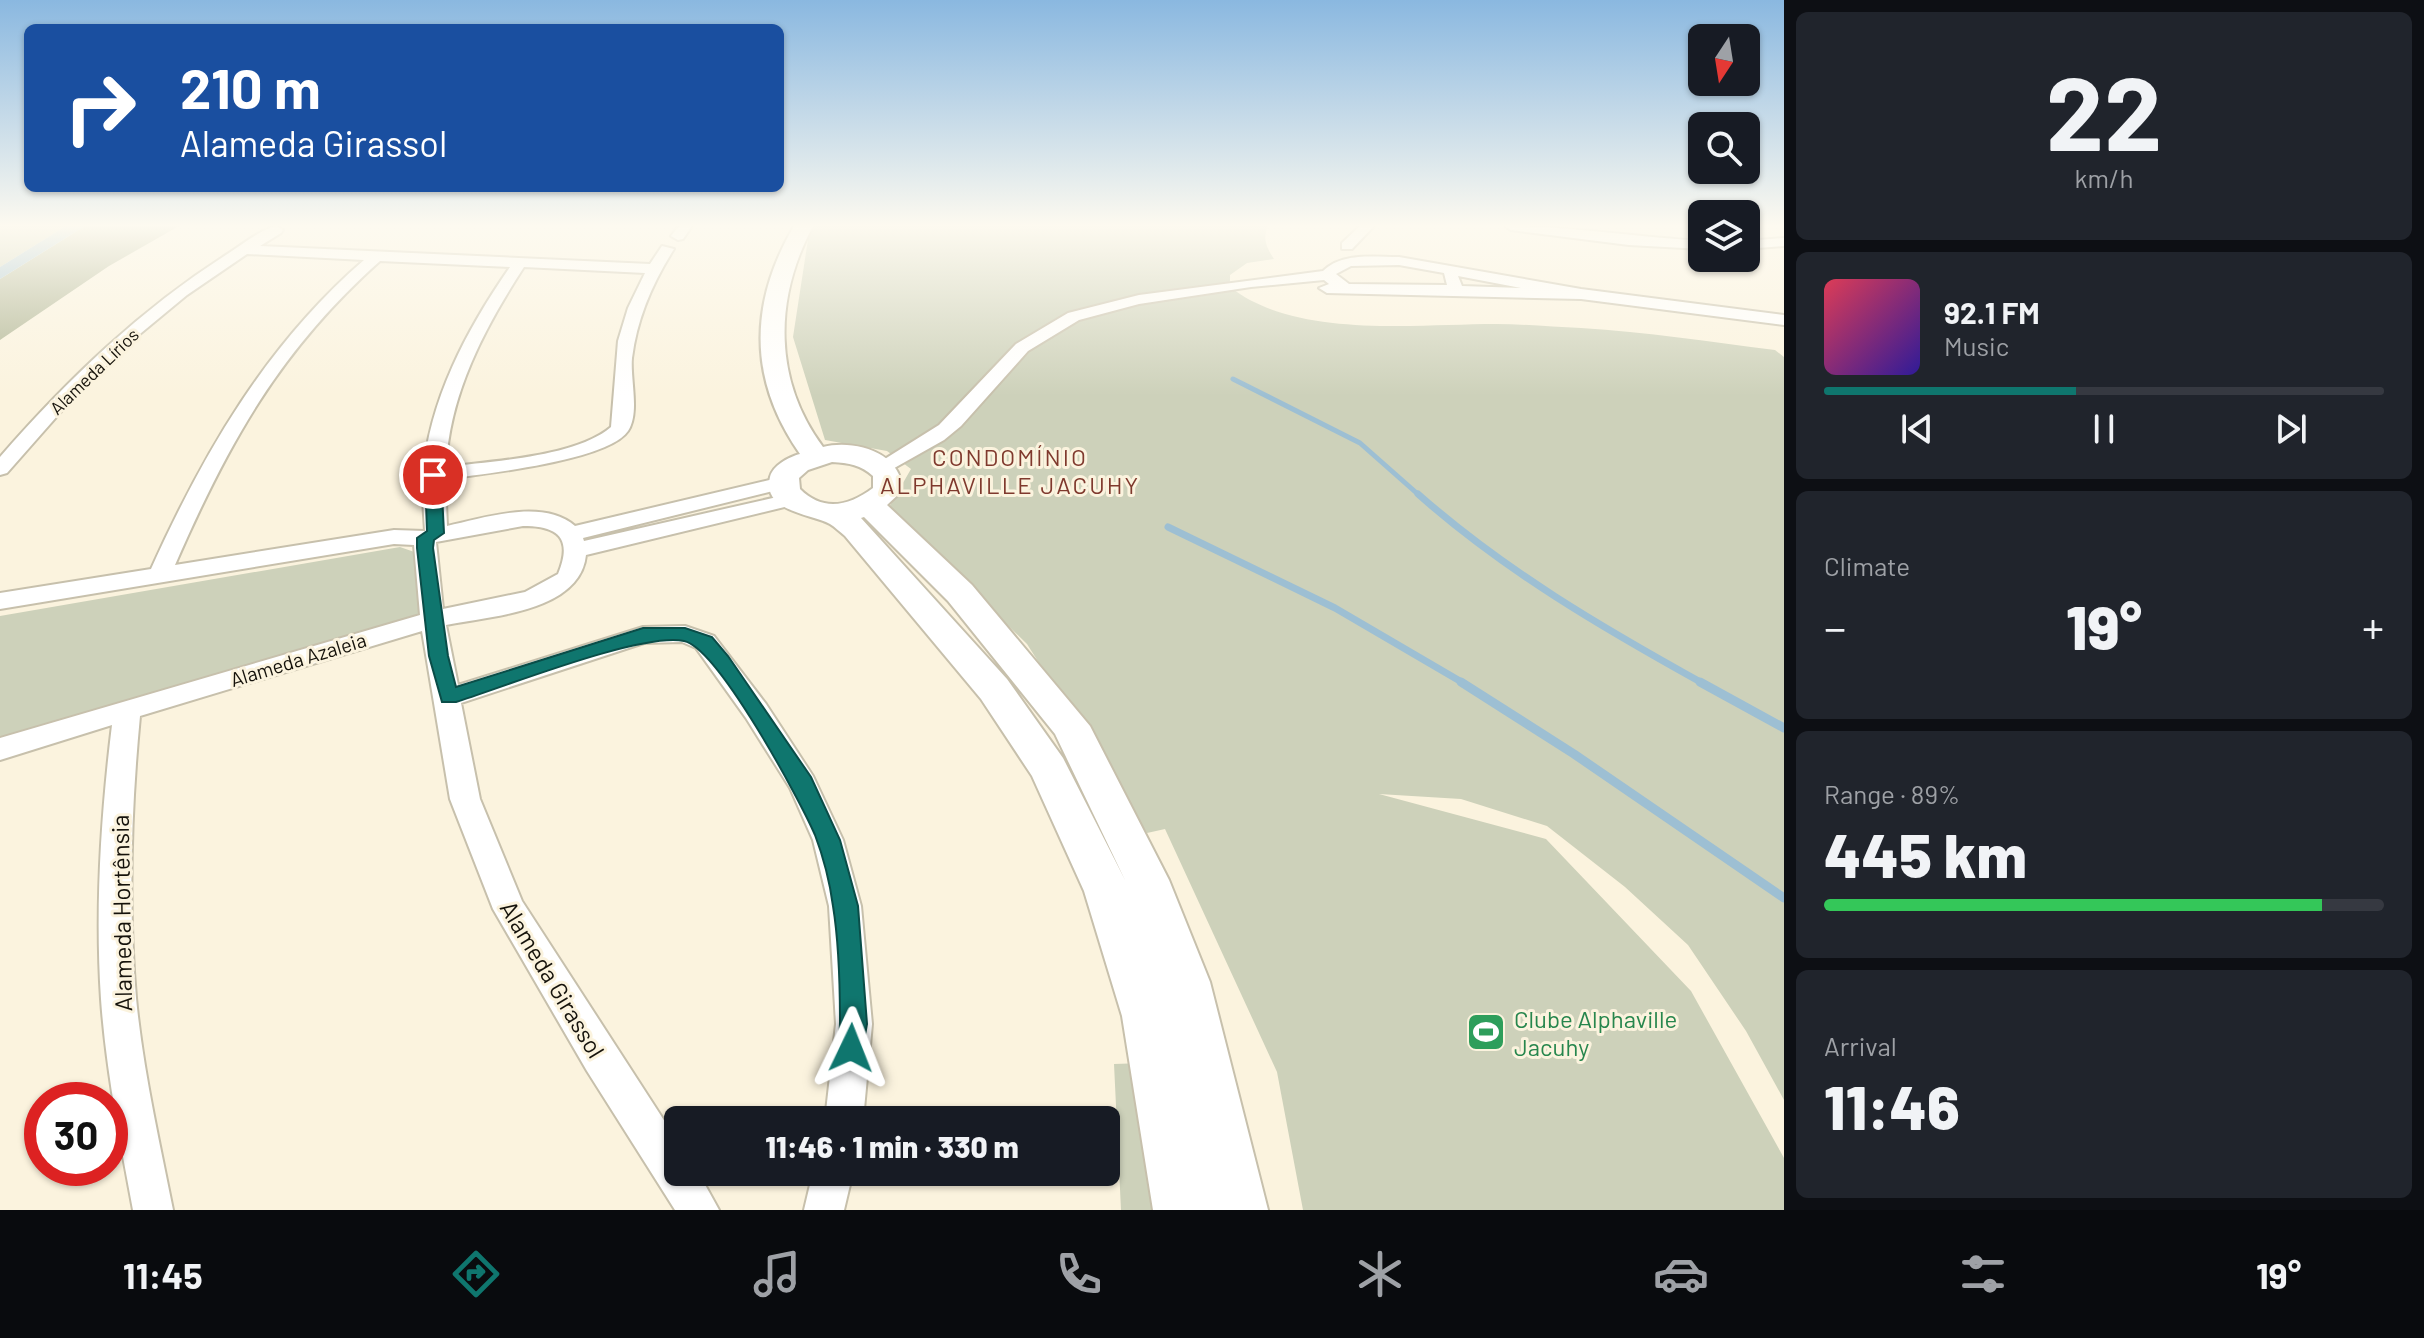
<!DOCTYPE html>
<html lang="en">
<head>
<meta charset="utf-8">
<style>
  :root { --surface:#171b24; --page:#20242c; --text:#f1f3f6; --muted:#9ea1a6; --line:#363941; --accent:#0f766e }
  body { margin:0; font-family:Barlow,sans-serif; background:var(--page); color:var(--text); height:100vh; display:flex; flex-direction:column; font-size:30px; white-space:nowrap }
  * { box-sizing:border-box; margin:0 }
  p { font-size:26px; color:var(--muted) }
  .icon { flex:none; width:44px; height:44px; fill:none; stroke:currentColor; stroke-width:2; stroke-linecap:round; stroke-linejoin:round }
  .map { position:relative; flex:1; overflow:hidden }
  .sheet { display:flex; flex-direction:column; gap:12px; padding:12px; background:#0d0f14; width:640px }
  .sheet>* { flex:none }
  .guide { position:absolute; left:24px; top:24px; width:760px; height:168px; border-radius:12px; box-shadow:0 2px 6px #0004; background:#1a4fa0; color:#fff; overflow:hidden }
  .needle { width:52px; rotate:192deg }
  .controls { position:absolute; left:1688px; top:24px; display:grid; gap:16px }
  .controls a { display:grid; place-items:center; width:72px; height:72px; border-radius:12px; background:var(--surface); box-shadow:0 2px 6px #0004; font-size:40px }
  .speed { position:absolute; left:24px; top:1082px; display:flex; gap:16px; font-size:40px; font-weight:700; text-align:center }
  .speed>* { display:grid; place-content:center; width:104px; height:104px; border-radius:50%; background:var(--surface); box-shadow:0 2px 6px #0004; line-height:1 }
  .speed .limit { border:12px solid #d22; background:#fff; color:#111 }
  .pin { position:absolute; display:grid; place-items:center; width:68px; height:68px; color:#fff; margin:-34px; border:4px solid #fff; border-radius:50%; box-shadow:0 2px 8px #0007 }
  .me { position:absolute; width:88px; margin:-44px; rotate:2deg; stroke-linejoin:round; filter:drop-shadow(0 0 6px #0008) }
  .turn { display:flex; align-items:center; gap:28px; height:168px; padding:0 24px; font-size:36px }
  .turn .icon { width:104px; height:104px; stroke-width:2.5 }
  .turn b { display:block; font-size:56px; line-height:68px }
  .big { font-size:60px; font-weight:800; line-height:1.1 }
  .sheet .card { flex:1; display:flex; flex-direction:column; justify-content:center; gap:12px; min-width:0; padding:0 28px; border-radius:12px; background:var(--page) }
  .sheet .dial { align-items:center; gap:0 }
  .dial b { font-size:104px; line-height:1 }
  .song { display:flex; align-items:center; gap:24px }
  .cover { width:96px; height:96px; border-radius:12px; background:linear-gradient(135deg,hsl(350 70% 55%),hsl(250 70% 35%)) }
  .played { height:8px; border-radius:4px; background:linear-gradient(90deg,var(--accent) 45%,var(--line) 45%) }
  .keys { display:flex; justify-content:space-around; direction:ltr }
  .heat { display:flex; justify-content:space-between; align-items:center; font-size:44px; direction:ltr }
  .charge { height:12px; border-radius:6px; background:linear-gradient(90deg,#34c759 89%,var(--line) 0) }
  .trip { position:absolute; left:664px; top:1106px; width:456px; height:80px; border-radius:12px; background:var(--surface); box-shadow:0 2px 6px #0004; font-weight:800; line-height:80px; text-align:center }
  .dock { display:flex; height:128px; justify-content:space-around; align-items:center; background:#090b0e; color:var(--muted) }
  .dock .icon { width:56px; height:56px }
  .dock .current { color:var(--accent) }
  .dock b { font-size:36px; color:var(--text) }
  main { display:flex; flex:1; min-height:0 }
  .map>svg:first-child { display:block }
</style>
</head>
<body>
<main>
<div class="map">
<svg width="1784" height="1210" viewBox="0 0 1784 1210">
  <rect width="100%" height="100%" fill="#fbf3de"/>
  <path fill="#cdd1ba" d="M0,226H66L0,267Z
    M816,226H1268C1262,239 1267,248 1274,259L1247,263L1230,275V287C1296,339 1416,324 1496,324C1524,324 1553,327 1581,328C1646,332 1711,342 1775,350L1784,357V1100L1746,1031L1688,945L1625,887L1547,826L1461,799L1379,794L1546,839L1691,991L1784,1158V1210H1303L1277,1072L1165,829L1147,833L1027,644L888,509L911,469L887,451L825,440L793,337L809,233Z
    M400,547L420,554L427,610L411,625L0,754V616Z
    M1144,1063L1163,1210H1121L1114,1064Z"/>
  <path fill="#b0b594" d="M85,226H179L109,266L0,340V279Z"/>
  <path fill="#9dbfd3" d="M66,226H85L0,279V267Z"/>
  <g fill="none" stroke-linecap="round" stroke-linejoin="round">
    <path stroke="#9dbfd3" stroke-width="5" d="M1233,379L1360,443L1420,496"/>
    <path stroke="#9dbfd3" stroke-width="7" d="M1418,494C1505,571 1603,628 1704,684
      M1168,527L1335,608L1465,684"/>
    <path stroke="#9dbfd3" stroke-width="9" d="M1461,682L1574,754L1784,898
      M1700,682L1784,728"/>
    <g stroke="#c7c0ac" stroke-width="4">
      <path id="street" d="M277,226L283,230L281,233L260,246L650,264L662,246L674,249C653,282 637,318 632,358C630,379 640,413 628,431C608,461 482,474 445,479L447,526C484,518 543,498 575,526L782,477L792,483L789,487L583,538L584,541L790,494L801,500L797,504L586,555C580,612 490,616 446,625L458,685L643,627L685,626L714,636L766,704L813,776L843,840L861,906L872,1024L863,1120H825L836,1024L829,906L813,840L790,788L746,718L696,648L682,642L644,643L461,703L480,799L522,901L678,1142V1172H698L719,1210H675L587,1071L493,909L450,799L422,631L140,716C131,810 128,905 136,998C143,1070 159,1140 173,1210H133C120,1140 106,1070 101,999C95,908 101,815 112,725L0,760V738L420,615L414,545L394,544L0,609V593L151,569C204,452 266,345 364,260L247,254L187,295L129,343L66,406L7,473L0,475V457C68,379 141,309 229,253C243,244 261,229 277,226ZM380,261L510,267C467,329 429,400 423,476C422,493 424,513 425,531L394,530L175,565C228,443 280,350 380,261ZM524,267L645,273L628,308L618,341L611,427C576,457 492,461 446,467C449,394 485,327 524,267ZM523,526C558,526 573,538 558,574L525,592L443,609L436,542Z
        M679,226H692L683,239L678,240L671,236Z
        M1360,226H1374L1352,249H1342V243Z
        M1505,226C1570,226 1636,237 1702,241V249L1629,245L1511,230Z
        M1784,238V246L1746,249V241Z
        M1399,257L1581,289L1784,315V325L1581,299L1327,293L1319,288L1329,284L1324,280L1251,287L1139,304L1079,320L1028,351L961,426L944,440L889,471H875L872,467L939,425L1016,344L1068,313L1139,295L1323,271C1342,252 1374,257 1399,257ZM1399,265L1444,273L1447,285L1349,284L1336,274L1351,266ZM1458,276L1521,288L1462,286Z
        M813,1172H853L844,1210H804Z"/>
    </g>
    <g stroke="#c7c0ac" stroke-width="4">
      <path id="secondary" d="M794,226H813C774,298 773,380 823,447C855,439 903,453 902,491L887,505L972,585L1090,726L1169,880L1210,982L1268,1210H1153L1122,1016L1084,891L1032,776L981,699L845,536C840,532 835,527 830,524C813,514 761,512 770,477C773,465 789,457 800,454C748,380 749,303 794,226ZM832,462C849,463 861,465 873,476V488C849,506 823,512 800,489L799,478L808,470ZM864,517L948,601L1055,734L1125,880L1063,758L1007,679L861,518Z"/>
    </g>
    <use href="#street" fill="#fff" fill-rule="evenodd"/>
    <use href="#secondary" fill="#fff" fill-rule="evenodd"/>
  </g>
  <linearGradient id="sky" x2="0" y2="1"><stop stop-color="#8ab8e0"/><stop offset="0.57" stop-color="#fdfaf0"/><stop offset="1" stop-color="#fdfaf0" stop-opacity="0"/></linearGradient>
  <rect width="1784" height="396" fill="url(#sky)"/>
  <path fill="#0f766e" stroke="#0a4d48" stroke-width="2" d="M433,470L441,475L444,533L434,540L433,548L448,656L456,687L643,628H685L712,637L728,656L811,777L840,840L858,906L867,1024L861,1058L851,1062L841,1058C836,1045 840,1035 840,1022C840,985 839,943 833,906C830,884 823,856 815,835C800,800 718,648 684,641C642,632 504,687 456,702H442L429,656L417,548V538L427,531L425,475Z"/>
  <defs>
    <g id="stadium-square" transform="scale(2)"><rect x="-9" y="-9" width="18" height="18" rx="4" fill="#2e9e5b" stroke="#fbf3de"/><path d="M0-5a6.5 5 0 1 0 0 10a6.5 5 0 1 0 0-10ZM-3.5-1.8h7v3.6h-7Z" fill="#fff"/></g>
  </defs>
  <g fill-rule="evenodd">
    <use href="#stadium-square" x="1486" y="1032"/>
  </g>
  <g text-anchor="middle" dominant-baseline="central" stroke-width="6" stroke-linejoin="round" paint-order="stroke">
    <g font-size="18" fill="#15120b" stroke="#fbf3de">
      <text transform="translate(94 371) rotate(-44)">Alameda Lírios</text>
    </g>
    <g font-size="20" fill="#15120b" stroke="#fbf3de">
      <text transform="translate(298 659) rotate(-17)">Alameda Azaleia</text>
    </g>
    <g font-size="24" letter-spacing="2" fill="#7f392d" stroke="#fbf3de">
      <text x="1010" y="456">CONDOMÍNIO<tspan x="1010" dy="28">ALPHAVILLE JACUHY</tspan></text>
    </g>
    <g font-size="24" fill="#15120b" stroke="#fbf3de">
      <text transform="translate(121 913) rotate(-91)">Alameda Hortênsia</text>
      <text transform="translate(553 979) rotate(59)">Alameda Girassol</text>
    </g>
    <g font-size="24" fill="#27864d" stroke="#fbf3de" text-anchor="start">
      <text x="1514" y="1018">Clube Alphaville<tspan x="1514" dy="28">Jacuhy</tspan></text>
    </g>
  </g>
</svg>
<div class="controls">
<a><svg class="needle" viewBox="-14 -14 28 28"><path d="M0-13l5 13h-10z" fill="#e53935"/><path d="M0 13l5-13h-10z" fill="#9ea1a6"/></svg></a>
<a><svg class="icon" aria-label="search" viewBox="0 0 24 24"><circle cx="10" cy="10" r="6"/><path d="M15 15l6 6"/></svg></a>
<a><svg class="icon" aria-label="layers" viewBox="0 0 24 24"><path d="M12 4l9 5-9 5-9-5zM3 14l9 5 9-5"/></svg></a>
</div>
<div class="speed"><div class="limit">30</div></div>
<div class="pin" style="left:433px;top:475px;background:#d93025"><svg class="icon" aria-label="arrive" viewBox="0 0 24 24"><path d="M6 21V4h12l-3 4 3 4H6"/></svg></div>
<svg class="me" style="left:851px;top:1048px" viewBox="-20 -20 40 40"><path d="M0-17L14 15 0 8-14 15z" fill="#0f766e" stroke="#fff" stroke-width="4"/></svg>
<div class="trip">11:46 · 1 min · 330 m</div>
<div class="guide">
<div class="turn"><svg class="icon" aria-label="right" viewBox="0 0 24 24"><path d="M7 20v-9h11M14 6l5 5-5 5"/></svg><div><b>210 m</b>Alameda Girassol</div></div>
</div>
</div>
<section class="sheet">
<div class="card dial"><b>22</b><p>km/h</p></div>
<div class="card">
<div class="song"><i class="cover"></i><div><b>92.1 FM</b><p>Music</p></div></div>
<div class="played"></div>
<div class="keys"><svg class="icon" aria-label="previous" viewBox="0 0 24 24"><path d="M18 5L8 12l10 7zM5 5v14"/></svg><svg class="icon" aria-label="pause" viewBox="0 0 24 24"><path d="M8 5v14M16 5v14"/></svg><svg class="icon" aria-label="next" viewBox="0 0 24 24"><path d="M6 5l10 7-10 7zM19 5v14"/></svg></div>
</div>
<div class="card"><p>Climate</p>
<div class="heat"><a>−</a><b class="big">19°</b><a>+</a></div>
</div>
<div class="card"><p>Range · 89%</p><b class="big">445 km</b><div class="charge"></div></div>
<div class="card"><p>Arrival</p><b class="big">11:46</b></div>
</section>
</main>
<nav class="dock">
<b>11:45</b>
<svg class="icon current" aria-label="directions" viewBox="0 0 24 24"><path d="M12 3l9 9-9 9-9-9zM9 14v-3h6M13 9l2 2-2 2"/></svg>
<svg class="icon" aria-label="music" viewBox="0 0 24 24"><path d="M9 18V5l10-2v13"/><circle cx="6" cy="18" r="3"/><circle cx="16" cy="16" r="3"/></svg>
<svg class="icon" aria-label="phone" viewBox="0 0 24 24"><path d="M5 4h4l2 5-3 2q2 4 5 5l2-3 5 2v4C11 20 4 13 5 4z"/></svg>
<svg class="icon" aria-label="climate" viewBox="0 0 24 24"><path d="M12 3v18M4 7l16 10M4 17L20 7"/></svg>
<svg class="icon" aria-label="car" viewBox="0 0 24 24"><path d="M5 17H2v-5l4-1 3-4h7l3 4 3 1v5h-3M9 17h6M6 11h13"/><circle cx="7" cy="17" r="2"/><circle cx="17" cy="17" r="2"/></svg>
<svg class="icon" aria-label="filters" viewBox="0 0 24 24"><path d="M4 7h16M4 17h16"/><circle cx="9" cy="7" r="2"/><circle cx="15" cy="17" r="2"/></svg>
<b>19°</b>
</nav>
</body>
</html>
